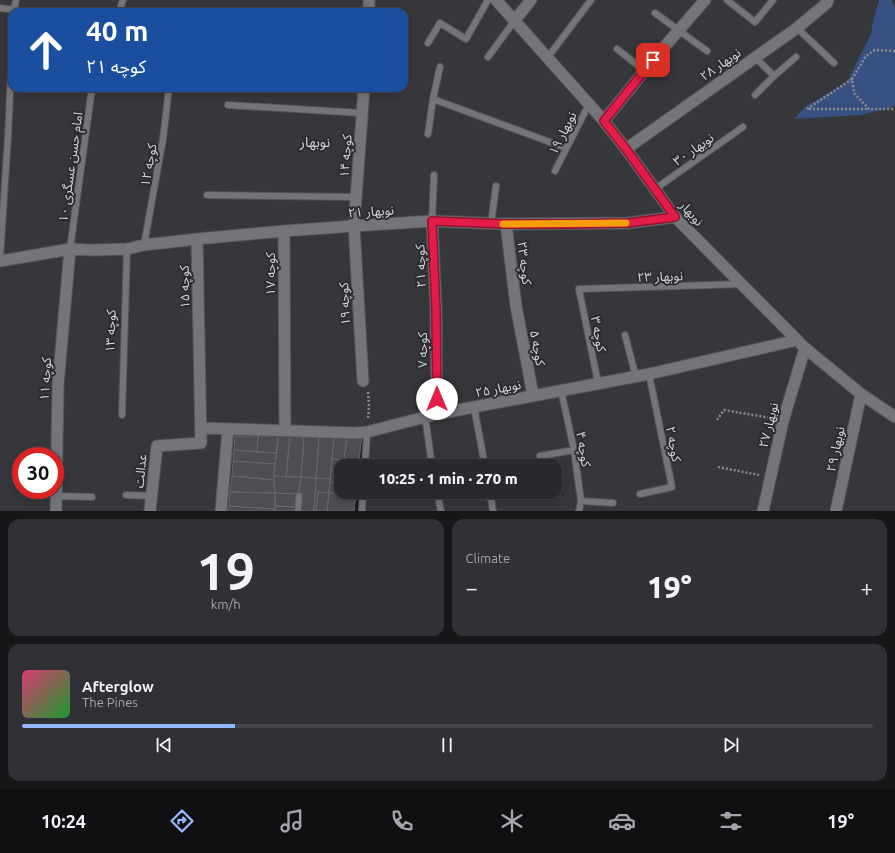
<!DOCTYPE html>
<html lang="en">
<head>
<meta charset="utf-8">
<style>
  :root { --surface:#28292c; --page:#303134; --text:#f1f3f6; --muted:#a5a6a9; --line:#444548; --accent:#93b7fd }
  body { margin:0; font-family:Ubuntu,"Noto Sans Arabic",sans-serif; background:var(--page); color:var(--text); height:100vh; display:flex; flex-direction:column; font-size:15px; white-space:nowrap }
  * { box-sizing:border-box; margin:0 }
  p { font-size:13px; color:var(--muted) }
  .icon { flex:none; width:22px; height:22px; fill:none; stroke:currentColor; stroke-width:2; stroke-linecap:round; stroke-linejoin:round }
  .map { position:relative; height:511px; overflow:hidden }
  .drawer { display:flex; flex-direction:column; gap:8px; padding:8px; background:#161718; flex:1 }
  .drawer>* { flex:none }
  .hud { position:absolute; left:8px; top:8px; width:400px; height:84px; border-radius:12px; box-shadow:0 2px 10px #0003,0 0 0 1px var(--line); background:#1a4fa0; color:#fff; overflow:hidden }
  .speed { position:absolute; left:12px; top:447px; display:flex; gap:8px; font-size:20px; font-weight:700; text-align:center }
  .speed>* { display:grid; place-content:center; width:52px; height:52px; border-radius:50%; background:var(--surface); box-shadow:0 2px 10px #0003,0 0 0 1px var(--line); line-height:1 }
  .speed .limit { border:6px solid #d22; background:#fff; color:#111 }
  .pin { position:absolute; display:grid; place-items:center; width:34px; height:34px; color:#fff; margin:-17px; border-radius:8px; box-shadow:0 2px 6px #0006 }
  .me { position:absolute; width:44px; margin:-22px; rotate:0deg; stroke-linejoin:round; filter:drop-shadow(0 0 3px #0008) }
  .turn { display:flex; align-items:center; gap:14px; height:84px; padding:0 12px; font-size:18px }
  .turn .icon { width:52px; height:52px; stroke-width:2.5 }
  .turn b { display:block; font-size:28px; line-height:34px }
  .big { font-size:30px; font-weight:800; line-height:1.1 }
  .drawer .widget { flex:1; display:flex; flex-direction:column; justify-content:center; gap:6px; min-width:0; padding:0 14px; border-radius:12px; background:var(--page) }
  .drawer .dial { align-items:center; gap:0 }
  .dial b { font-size:52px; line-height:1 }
  .song { display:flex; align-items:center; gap:12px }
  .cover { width:48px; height:48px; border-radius:6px; background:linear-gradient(135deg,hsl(340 70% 55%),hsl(130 70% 35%)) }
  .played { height:4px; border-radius:2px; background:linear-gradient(90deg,var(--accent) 25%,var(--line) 25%) }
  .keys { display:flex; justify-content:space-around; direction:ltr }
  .heat { display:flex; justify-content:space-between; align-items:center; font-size:22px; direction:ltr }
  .drawer .tiles { flex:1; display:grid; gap:8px; grid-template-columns:1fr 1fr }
  .widget:last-child { grid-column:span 2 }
  .trip { position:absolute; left:334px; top:459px; width:228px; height:40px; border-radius:12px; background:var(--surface); box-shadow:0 2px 10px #0003,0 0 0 1px var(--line); font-weight:800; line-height:40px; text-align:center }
  .tabs { display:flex; height:64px; justify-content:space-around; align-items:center; background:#101012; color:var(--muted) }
  .tabs .icon { width:28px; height:28px }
  .tabs .on { color:var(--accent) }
  .tabs b { font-size:18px; color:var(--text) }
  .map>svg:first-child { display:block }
</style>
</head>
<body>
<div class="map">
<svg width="895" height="511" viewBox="0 0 895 511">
  <rect width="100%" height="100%" fill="#35373b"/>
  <path fill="#395182" d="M879,0H892L895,9V105L890,108L861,115L794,119L805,107L847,82L871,34L873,21Z"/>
  <path fill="#0007" d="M362,436L368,443L366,466H341V492H363L361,511H229L231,492L304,438Z"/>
  <path fill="#4c4e52" stroke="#65676b" d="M362,435L359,461L344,460L347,436Z
    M235,436H258L257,452L234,450Z
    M258,436H278L277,453L257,452Z
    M278,436H290L286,477L274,476Z
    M290,436L304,437L301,477H286Z
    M334,436L330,479L316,478L319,437Z
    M334,436H347L344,460L332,459Z
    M304,437H319L316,478L301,477Z
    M234,450L277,453L275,464L233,461Z
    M332,459L359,461V466H341V471L331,470Z
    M233,461L275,464L273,480L232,476Z
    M331,470L341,471V483L330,482Z
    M232,476L273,480L275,493L230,492Z
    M274,476L301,477L299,494L275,493Z
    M301,477L316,478L314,511H300L299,494Z
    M316,478L330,479V482L329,493L318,492L316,511H314Z
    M330,482L341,483V492H356V495L329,493Z
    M230,492L275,493V509L229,506Z
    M318,492L329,493L327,511H316Z
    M275,493L297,494L296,507L275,506Z
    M329,493L356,495L354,511H327Z
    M229,506L275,509V511H228Z
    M275,506L296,507V511H275Z"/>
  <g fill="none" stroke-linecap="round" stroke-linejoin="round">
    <g stroke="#545558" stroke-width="8">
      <path id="service" d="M727,0L755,22L773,0
        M0,8L33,12
        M14,12L16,0
        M119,12L123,0
        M655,13L707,51
        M797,28L834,63
        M428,43L440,23L466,39L488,0
        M617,49L645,71
        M488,57L515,20
        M548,57L591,0
        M755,57L774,76
        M755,95L774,76L796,57
        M433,99L566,148
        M228,105L362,113
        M428,134L433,99L440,67
        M555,171L589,104
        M655,189L743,127
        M207,195L356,197
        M432,221L434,175
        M491,224L496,186
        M144,245L163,139L169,88
        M70,249L92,88
        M0,258L8,137L12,49
        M625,335L636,377
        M598,383L579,289L742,284
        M561,390L574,450L581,501L579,511
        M474,407L485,466
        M122,415L127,249
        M425,416L432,466
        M540,456L574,450
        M365,466L367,432
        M437,492L441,511
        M490,492L493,511
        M640,494L672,487L649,374
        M126,495L152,496
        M57,496L92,497
        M581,501L613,503
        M298,511L299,496
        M362,511L363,492"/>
    </g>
    <g stroke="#545558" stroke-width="13">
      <path id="minor" d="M369,12V0
        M515,20L531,0
        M604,121L653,60L705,0
        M626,149L797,28L827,3L828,0
        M432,221L436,309L437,414
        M506,224L516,306L533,395
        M284,231L285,430
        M0,261L70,249L91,250L127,249L144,245L197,239L284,231L354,226L432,221L506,224L628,223L675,217
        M363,381L354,226L364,88
        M201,428L355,433L367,432L437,414L649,374L797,340
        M56,511L58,385L70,249
        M150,511L157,446L201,443L197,239
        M221,511L228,429
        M763,511L783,421L805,348
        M836,511L861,394"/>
    </g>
    <g stroke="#545558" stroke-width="13">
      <path id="tertiary" d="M496,0L604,121L626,149L675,217L805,348L861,394L895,417"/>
    </g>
    <path stroke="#8a8c8f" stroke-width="2.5" stroke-dasharray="2 2" stroke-linecap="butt" d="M895,51L875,50L866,56L852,79L854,93L869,109H895
      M852,79L807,109H868
      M368,392L369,405L368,419
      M717,420L724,410L771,418
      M718,467L759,475"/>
    <use href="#service" stroke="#737579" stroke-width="6"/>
    <use href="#minor" stroke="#737579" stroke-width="11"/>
    <use href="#tertiary" stroke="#737579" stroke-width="11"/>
  </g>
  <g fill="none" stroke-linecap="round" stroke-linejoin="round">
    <g stroke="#92132f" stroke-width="10">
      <path id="route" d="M437,399L436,310L432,221L506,224H565L628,223L675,217L626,149L604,121L653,60"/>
    </g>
    <use href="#route" stroke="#e11d48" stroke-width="7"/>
    <path stroke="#f59e0b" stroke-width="7" d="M503,224L626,223"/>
  </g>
  <g text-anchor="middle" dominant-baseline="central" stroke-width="4" stroke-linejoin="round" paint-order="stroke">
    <g font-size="13" fill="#d3d4d6" stroke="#2b2d31">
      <text transform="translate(720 64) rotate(-35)">نوبهار ۲۸</text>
      <text transform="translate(562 133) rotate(-63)">نوبهار ۱۹</text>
      <text transform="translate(693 149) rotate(-35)">نوبهار ۳۰</text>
      <text transform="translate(345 156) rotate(-86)">کوچه ۱۴</text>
      <text transform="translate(148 165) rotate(-80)">کوچه ۱۲</text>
      <text transform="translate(70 167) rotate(-82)">امام حسن عسگری ۱۰</text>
      <text transform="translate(371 211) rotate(-4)">نوبهار ۲۱</text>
      <text transform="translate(692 213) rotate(48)">نوبهار</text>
      <text transform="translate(525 263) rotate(83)">کوچه ۲۳</text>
      <text transform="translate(420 266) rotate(-92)">کوچه ۲۱</text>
      <text transform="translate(270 274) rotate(-90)">کوچه ۱۷</text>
      <text transform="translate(660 276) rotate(-2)">نوبهار ۲۳</text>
      <text transform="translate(184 287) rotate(-91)">کوچه ۱۵</text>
      <text transform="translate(344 304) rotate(-93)">کوچه ۱۹</text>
      <text transform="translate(110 331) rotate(-88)">کوچه ۱۳</text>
      <text transform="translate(599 334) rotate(79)">کوچه ۳</text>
      <text transform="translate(538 348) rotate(79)">کوچه ۵</text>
      <text transform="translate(422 350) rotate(-90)">کوچه ۷</text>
      <text transform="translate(45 379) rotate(-87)">کوچه ۱۱</text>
      <text transform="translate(498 388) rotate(-11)">نوبهار ۲۵</text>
      <text transform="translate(768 425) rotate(-76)">نوبهار ۲۷</text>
      <text transform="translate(674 444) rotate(79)">کوچه ۲</text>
      <text transform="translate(584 449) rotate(80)">کوچه ۴</text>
      <text transform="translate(835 449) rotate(-78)">نوبهار ۲۹</text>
      <text transform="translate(140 471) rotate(-84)">عدالت</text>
    </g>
    <g font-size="14" fill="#d0d2d7" stroke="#2b2d31">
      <text x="315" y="142">نوبهار</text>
    </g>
  </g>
</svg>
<div class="speed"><div class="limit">30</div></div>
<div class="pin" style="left:653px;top:60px;background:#d93025"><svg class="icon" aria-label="arrive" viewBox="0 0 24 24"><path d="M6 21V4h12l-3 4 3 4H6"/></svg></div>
<svg class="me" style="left:437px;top:399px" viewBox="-20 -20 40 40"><circle r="19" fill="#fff"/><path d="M0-13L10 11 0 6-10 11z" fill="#e11d48"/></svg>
<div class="trip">10:25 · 1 min · 270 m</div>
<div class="hud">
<div class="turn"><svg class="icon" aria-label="ahead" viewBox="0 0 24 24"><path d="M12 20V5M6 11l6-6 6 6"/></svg><div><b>40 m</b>کوچه ۲۱</div></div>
</div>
</div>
<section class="drawer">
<div class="tiles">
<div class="widget dial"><b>19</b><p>km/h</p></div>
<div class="widget"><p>Climate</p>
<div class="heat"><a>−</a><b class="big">19°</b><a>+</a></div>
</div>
<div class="widget">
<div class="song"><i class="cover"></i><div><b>Afterglow</b><p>The Pines</p></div></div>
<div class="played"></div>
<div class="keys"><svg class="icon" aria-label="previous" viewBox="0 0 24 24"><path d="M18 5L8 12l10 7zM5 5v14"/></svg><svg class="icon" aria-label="pause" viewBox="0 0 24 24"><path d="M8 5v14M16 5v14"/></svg><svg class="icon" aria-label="next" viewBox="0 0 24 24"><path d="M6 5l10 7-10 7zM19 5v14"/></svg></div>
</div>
</div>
</section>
<nav class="tabs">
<b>10:24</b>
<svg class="icon on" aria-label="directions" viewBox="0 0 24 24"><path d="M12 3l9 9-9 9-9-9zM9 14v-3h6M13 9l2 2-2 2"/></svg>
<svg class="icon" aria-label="music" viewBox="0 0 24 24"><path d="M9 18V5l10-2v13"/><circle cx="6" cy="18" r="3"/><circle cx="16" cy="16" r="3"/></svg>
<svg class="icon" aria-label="phone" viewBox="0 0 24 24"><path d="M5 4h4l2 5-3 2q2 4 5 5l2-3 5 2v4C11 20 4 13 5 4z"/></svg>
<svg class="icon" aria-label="climate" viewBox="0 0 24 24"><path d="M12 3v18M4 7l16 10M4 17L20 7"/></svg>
<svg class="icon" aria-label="car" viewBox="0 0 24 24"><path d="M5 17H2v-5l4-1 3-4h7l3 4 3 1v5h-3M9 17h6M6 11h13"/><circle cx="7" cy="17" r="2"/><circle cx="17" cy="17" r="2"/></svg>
<svg class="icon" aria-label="filters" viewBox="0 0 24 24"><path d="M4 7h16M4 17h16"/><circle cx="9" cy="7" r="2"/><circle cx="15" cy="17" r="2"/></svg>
<b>19°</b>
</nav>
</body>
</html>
